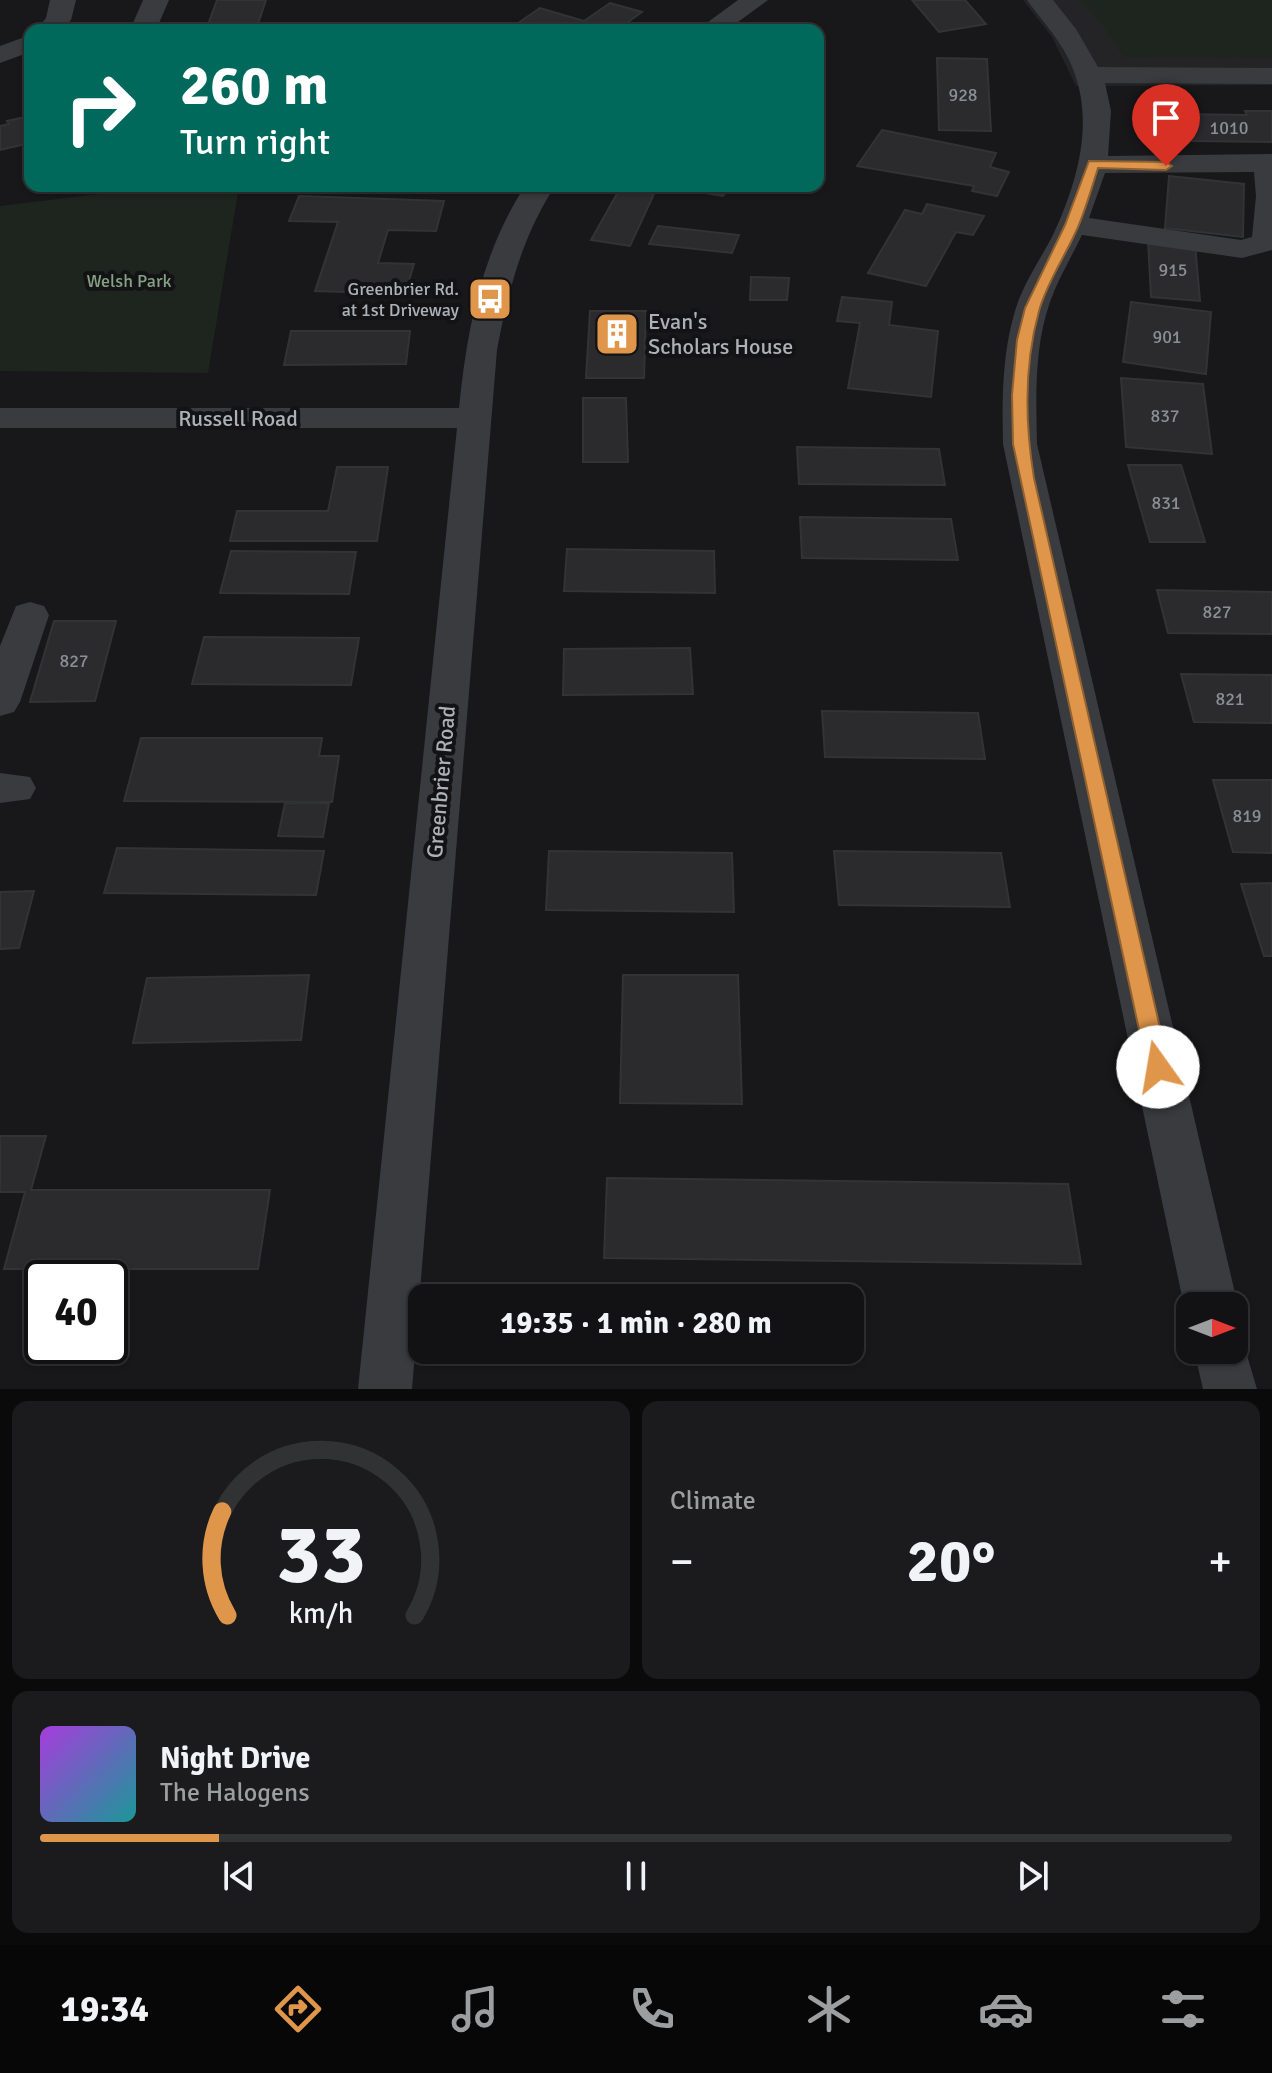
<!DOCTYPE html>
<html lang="en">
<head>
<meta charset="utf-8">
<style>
  :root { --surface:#121214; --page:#1b1b1d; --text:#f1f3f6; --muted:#9c9ea0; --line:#313234; --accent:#df964b }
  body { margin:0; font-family:Signika,sans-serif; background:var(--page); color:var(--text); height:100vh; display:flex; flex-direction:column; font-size:30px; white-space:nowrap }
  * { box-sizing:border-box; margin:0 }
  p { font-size:26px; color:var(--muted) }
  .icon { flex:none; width:44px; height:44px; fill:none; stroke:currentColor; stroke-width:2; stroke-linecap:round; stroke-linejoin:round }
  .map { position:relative; height:1389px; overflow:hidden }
  .drawer { display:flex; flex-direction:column; gap:12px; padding:12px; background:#0a0a0b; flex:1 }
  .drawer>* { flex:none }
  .guide { position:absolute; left:24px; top:24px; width:800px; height:168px; border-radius:16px; box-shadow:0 2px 6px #0004,0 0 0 2px var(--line); background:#00695c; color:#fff; overflow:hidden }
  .needle { width:52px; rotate:90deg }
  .buttons { position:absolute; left:1176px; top:1292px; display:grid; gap:16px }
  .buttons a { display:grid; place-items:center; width:72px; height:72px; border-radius:16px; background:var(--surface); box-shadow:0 2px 6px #0004,0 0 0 2px var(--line); font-size:40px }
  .speed { position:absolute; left:24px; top:1260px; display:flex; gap:16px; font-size:40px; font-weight:700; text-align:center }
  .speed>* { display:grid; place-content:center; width:104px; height:104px; border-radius:50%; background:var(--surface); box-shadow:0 2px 6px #0004,0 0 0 2px var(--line); line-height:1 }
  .speed .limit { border:4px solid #111; border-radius:12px; background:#fff; color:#111 }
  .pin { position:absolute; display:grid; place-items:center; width:68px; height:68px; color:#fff; margin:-82px -34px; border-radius:50% 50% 50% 0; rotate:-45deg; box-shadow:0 0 8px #0007 }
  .pin .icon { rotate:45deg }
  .me { position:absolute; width:88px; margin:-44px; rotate:347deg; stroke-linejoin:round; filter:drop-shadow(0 0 6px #0008) }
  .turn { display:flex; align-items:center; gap:28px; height:168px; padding:0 24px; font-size:36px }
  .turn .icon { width:104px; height:104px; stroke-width:2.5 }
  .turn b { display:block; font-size:56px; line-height:68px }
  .big { font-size:60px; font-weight:700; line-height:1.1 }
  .drawer .card { flex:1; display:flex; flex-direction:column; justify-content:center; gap:12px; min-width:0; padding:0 28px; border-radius:16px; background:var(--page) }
  .drawer .dial { align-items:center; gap:0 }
  .dial svg { height:208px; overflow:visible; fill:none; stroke:var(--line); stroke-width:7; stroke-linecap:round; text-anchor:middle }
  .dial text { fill:var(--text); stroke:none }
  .song { display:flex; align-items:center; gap:24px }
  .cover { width:96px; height:96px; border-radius:12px; background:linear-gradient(135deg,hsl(280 70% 55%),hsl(180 70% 35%)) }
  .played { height:8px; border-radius:4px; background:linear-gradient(90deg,var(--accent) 15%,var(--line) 15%) }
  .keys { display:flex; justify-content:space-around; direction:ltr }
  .heat { display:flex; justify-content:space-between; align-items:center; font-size:44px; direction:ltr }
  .drawer .tiles { flex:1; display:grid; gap:12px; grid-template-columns:1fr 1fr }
  .card:last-child { grid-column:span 2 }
  .trip { position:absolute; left:408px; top:1284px; width:456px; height:80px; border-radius:16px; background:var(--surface); box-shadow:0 2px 6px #0004,0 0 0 2px var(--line); font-weight:700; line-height:80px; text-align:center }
  .tabs { display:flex; height:128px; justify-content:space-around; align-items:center; background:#070708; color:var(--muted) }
  .tabs .icon { width:56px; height:56px }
  .tabs .active { color:var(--accent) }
  .tabs b { font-size:36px; color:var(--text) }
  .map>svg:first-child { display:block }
</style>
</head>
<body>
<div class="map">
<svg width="1272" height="1389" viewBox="0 0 1272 1389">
  <rect width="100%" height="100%" fill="#18181a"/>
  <path fill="#242427" d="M1023,0H1272V85L1076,86L1052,37Z"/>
  <path fill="#1e241e" d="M1080,0H1272V58L1124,57L1101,22Z
    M164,186H239L208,373L0,371V206Z"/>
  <path fill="#2b2b2e" stroke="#323335" stroke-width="2" d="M217,0H266L256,30H206Z
    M912,0H965L986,24L939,32Z
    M610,3L642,12L617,30H543L518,23L540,8L584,21Z
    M937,58L987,59L991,131L939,130Z
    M1245,111H1272V142L1192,141L1181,114L1247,115Z
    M30,116V143L0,150V126L9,124L7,121Z
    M882,130L996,153L990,167L1009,172L997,196L972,191L974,186L857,166Z
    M1169,176L1244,184L1243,237L1165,228Z
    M663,186H730L723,196Z
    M619,190L654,194L630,246L591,240Z
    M299,196L444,201L436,231L388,230L378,263L414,264L405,294L315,291L338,222L289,221Z
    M927,204L984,216L973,235L956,232L926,286L868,273L905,210L922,214Z
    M658,226L739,235L732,253L649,244Z
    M1148,240L1195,244L1200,301L1151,297Z
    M751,277L789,278L787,300H750Z
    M842,297L892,302L889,325L938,331L931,397L848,388L860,323L837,321Z
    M1131,302L1211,312L1206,374L1123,362Z
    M590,311H646L644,378H586Z
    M291,331H410L406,364L284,365Z
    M1121,378L1203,384L1212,454L1126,447Z
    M583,398H626L628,462H583Z
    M797,447L939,449L945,485L799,484Z
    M1128,465H1181L1205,542H1150Z
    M337,467H388L377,541H230L237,511H328Z
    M800,517L951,519L958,560L802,558Z
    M567,549L714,551L715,593L564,591Z
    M231,551L356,552L349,594L220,593Z
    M1157,590L1272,592V634L1168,633Z
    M54,621H116L95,701L30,702Z
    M204,637L359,638L351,685L192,684Z
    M690,648L693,694L563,695L564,649Z
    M1181,674L1272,675V723L1194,722Z
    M822,711L978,713L985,759L825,757Z
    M141,738H322L319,756H339L332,802L124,801Z
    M1213,780H1272V853L1233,852Z
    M285,803H329L323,837L278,836Z
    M117,848L324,851L316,895L104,893Z
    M549,851L732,853L734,912L546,910Z
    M834,851L1001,853L1010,907L839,905Z
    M1272,883V956H1264L1241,884Z
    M34,891L19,948L0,949V892Z
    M309,975L301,1040L133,1043L147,978Z
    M623,975H738L742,1104L620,1103Z
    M0,1136H46L31,1190H270L258,1269H4L25,1192H0Z
    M607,1178L1068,1184L1081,1264L604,1258Z"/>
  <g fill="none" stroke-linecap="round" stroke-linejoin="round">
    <path fill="#393b3e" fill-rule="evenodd" d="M50,0H76L71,20L63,30H36L46,18Z
      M143,0H169L156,30H130Z
      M738,0H768L727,30H697Z
      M1027,0H1053L1076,29L1098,67L1272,68V84L1105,83L1111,111L1108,156L1272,154V250L1242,258L1082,235C1071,258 1058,279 1050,302C1034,347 1036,398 1037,444L1238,1306L1234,1314V1306H1190V1318L1184,1306L1003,444C1002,400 1002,354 1015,311C1023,284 1040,260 1053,235C1079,179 1098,113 1066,54C1055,34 1040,18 1027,0ZM1254,172L1256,196L1252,237L1241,240L1089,218L1105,173Z
      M30,35V52L0,63V46Z
      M525,186H555C522,237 508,291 497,350L412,1389H358L457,428H0V408H459C467,329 481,254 525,186Z
      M30,602L44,606L49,615L20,702L14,712L0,716V646L16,606Z
      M0,773L30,777L36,788L30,799L0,803Z
      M1234,1330L1240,1332L1257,1389H1203L1194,1350H1234Z"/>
  </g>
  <path fill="#df964b" stroke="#916231" stroke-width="2" d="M1089,161L1166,162L1172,166L1166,170L1098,168C1092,187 1086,208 1078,227C1066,255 1047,282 1039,311C1024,365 1025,423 1034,478L1169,1067L1166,1073L1158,1076L1150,1073L1147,1067L1013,444L1012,395L1017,340L1025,308L1065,225Z"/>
  <defs>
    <g id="bus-square" transform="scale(2.3)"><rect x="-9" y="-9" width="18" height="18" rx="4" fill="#df964b" stroke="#131315"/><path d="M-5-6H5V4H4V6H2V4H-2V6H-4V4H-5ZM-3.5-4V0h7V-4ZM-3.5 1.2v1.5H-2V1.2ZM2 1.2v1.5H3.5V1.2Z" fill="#fff"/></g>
    <g id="building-square" transform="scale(2.3)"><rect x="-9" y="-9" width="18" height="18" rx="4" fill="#df964b" stroke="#131315"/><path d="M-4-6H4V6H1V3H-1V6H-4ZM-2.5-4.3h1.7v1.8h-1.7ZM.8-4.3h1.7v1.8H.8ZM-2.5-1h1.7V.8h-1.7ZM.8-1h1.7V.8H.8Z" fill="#fff"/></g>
  </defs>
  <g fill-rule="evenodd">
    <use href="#bus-square" x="490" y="299"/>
    <use href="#building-square" x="617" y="334"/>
  </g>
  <g text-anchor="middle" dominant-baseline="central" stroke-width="8" stroke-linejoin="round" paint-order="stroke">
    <g font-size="18" fill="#8b8f95">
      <text x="963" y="95">928</text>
      <text x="1229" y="128">1010</text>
      <text x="1173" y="270">915</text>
      <text x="1167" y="337">901</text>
      <text x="1165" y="416">837</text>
      <text x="1166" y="503">831</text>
      <text x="1217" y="612">827</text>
      <text x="74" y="661">827</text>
      <text x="1230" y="699">821</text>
      <text x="1247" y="816">819</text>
    </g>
    <g font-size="18" fill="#87a185" stroke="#131315">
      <text x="129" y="281">Welsh Park</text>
    </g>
    <g font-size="18" fill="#acb1b8" stroke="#131315" text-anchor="end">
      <text x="459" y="289">Greenbrier Rd.<tspan x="459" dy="21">at 1st Driveway</tspan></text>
    </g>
    <g font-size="22" fill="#acb1b8" stroke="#131315" text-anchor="start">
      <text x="648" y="321">Evan's<tspan x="648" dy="25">Scholars House</tspan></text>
    </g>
    <g font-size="22" fill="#acb1b8" stroke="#131315">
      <text x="238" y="418">Russell Road</text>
      <text transform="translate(441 782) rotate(-85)">Greenbrier Road</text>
    </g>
  </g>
</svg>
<div class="buttons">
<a><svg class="needle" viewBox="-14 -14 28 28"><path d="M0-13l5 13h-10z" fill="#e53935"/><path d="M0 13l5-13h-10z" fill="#9c9ea0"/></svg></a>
</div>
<div class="speed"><div class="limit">40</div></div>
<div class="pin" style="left:1166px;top:166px;background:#d93025"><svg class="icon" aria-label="arrive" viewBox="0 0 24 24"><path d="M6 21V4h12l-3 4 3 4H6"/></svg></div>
<svg class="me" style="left:1158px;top:1067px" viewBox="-20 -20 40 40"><circle r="19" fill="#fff"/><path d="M0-13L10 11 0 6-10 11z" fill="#df964b"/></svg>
<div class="trip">19:35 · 1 min · 280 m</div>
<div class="guide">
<div class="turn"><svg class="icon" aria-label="right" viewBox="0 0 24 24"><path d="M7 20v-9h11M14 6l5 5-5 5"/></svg><div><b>260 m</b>Turn right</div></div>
</div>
</div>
<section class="drawer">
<div class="tiles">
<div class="card dial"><svg viewBox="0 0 100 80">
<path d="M14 69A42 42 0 1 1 86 69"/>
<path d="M14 69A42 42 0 0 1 12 29" stroke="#df964b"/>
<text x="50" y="56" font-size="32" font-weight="700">33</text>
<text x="50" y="72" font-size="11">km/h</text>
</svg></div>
<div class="card"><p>Climate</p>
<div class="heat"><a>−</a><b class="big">20°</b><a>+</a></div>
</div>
<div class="card">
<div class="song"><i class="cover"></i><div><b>Night Drive</b><p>The Halogens</p></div></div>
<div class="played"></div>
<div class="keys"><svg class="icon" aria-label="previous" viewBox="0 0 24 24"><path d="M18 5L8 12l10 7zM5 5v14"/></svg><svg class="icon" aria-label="pause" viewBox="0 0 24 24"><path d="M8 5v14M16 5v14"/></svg><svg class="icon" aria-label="next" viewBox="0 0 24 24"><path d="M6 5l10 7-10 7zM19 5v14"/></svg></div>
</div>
</div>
</section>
<nav class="tabs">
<b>19:34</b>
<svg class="icon active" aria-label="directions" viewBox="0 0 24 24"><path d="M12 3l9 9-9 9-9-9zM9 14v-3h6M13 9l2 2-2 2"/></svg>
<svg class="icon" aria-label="music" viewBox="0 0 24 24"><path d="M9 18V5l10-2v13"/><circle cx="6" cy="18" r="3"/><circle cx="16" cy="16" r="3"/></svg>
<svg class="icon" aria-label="phone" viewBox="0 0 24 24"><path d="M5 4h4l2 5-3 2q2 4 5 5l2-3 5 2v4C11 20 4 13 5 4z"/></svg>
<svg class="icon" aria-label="climate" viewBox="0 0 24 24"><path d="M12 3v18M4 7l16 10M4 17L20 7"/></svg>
<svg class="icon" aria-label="car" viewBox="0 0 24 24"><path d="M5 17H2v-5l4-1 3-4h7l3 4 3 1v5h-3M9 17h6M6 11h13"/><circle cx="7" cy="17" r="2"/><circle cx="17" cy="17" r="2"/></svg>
<svg class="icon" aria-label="filters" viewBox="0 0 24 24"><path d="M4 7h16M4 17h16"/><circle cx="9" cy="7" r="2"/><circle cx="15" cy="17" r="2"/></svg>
</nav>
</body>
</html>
